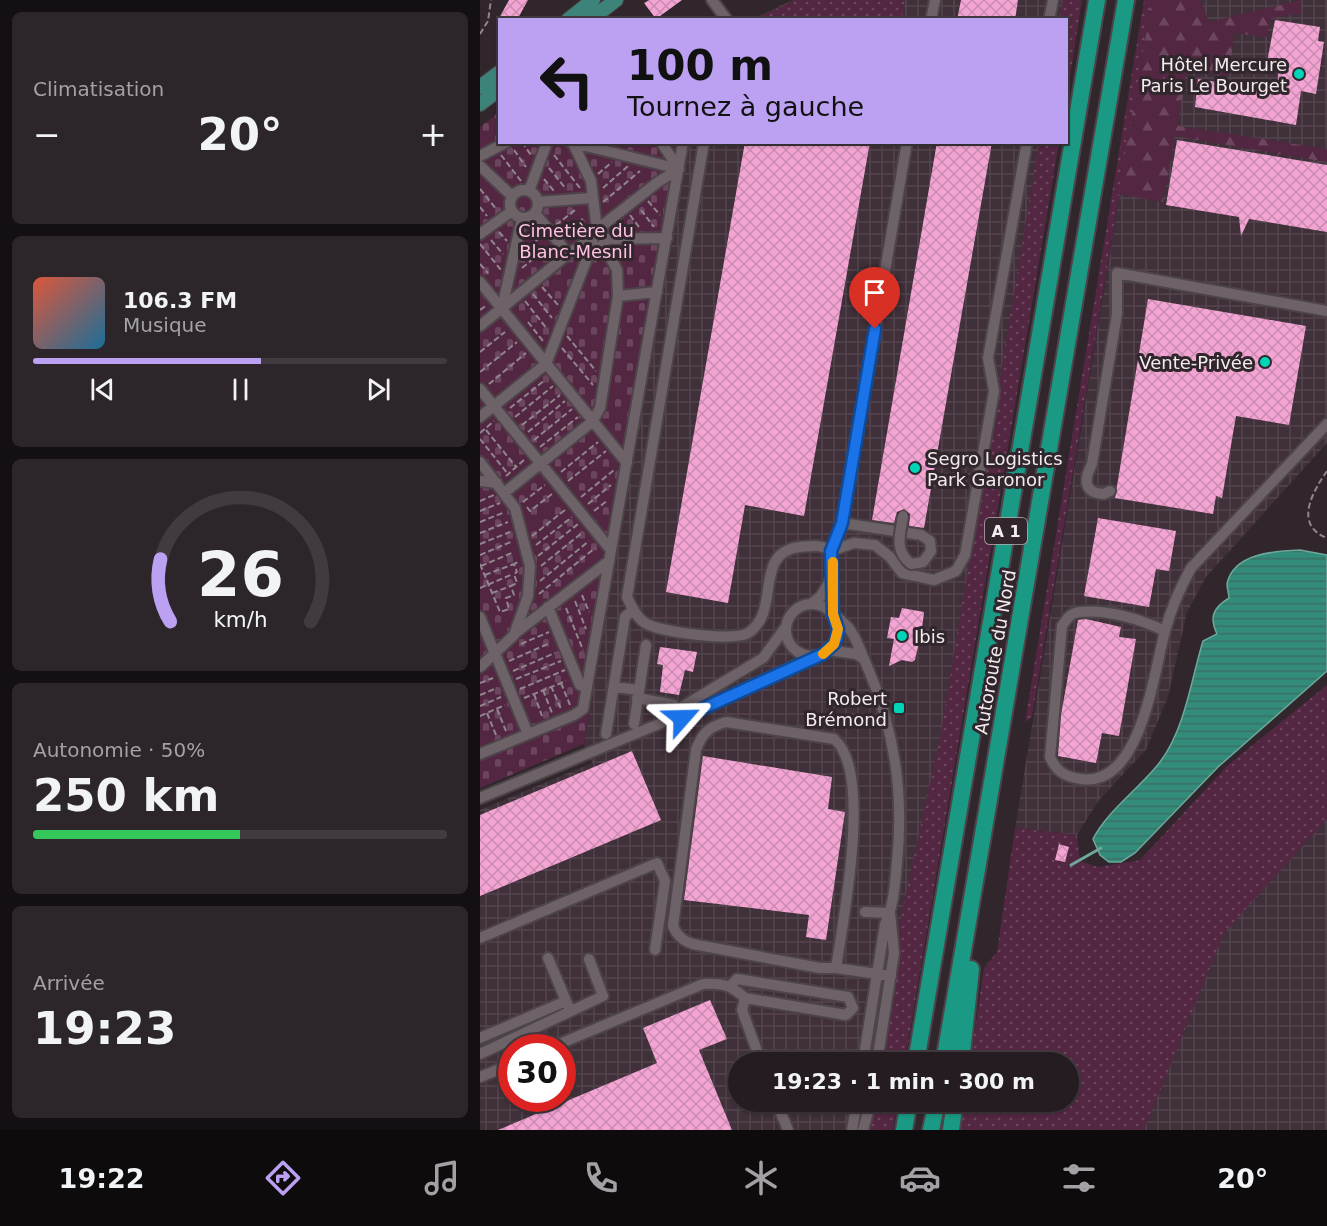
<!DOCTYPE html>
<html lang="fr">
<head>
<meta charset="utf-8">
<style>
  :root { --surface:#241c21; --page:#2c252a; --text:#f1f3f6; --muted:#a3a1a5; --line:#413a3f; --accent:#bca0f2 }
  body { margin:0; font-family:"DejaVu Sans",sans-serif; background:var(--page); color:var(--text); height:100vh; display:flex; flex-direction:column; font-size:22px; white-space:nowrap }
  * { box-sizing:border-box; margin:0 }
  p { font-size:20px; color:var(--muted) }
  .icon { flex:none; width:33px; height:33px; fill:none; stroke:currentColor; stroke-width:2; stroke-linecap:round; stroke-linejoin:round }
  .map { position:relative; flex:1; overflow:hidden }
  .sheet { display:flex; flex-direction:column; gap:12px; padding:12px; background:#140f12; width:480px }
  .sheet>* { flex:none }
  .hud { position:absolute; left:18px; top:18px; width:570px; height:126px; border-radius:0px; box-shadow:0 2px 4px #0004,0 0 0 2px var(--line); background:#bca0f2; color:#111; overflow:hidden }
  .speed { position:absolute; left:18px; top:1034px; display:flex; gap:12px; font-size:30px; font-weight:700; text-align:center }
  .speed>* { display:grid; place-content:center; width:78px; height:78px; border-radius:50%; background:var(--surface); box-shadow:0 2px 4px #0004,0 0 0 2px var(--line); line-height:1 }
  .speed .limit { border:9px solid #d22; background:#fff; color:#111 }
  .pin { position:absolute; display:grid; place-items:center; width:51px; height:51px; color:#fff; margin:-62px -26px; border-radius:50% 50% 50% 0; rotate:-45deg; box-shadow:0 0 6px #0007 }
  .pin .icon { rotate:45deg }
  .me { position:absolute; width:66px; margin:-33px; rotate:65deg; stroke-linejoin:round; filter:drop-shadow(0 0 4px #0008) }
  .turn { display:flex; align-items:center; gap:21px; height:126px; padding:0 30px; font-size:27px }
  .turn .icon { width:78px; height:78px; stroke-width:2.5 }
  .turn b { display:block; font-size:42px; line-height:51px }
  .big { font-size:45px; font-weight:800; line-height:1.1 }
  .sheet .card { flex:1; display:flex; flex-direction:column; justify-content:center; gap:9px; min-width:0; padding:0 21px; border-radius:9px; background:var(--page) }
  .sheet .dial { align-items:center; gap:0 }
  .dial svg { height:156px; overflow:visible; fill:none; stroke:var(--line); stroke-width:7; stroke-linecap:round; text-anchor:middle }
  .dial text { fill:var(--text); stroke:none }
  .song { display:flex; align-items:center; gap:18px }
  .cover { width:72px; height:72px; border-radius:9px; background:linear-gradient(135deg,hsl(10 70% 55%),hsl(200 70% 35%)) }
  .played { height:6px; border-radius:3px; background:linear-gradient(90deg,var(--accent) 55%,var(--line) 55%) }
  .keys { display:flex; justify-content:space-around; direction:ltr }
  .heat { display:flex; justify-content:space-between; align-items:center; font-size:33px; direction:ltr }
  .charge { height:9px; border-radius:4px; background:linear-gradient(90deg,#34c759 50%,var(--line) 0) }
  .trip { position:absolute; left:248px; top:1052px; width:351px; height:60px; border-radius:30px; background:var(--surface); box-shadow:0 2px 4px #0004,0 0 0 2px var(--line); font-weight:800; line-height:60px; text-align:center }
  .menu { display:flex; height:96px; justify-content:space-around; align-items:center; background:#0e0b0d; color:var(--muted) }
  .menu .icon { width:42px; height:42px }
  .menu .active { color:var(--accent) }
  .menu b { font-size:27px; color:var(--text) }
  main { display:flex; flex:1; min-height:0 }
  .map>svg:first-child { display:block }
</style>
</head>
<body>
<main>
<section class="sheet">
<div class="card"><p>Climatisation</p>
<div class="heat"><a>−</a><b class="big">20°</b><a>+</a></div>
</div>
<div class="card">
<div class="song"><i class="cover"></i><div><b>106.3 FM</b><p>Musique</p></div></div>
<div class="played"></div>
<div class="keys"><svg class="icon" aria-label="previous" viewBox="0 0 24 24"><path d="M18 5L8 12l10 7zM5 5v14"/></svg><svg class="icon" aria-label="pause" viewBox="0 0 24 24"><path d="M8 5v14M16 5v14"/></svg><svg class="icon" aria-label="next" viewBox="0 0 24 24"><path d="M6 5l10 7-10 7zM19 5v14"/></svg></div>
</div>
<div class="card dial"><svg viewBox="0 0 100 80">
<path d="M14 69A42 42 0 1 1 86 69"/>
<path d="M14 69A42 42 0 0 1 9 37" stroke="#bca0f2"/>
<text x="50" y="56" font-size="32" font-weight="700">26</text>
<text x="50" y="72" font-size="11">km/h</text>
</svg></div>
<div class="card"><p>Autonomie · 50%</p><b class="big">250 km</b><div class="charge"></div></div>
<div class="card"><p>Arrivée</p><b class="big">19:23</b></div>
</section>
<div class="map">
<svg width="847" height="1130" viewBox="0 0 847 1130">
  <defs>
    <pattern id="industrial-grid" width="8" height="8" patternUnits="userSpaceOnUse" patternTransform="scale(1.5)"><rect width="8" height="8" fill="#403039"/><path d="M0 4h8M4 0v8" fill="none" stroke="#53444c"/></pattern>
    <pattern id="grass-dots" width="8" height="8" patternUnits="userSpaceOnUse" patternTransform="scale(1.5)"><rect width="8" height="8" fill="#532642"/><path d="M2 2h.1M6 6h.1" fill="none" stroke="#6c465e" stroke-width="1.8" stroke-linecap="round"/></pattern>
    <pattern id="forest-firs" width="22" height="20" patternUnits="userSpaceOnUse" patternTransform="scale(1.5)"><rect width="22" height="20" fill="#532642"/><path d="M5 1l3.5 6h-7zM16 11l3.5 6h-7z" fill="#6c465e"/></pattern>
    <pattern id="cemetery-stones" width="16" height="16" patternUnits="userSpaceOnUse" patternTransform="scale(1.5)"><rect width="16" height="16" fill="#532642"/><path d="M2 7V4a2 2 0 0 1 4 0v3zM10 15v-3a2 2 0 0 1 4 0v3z" fill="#6c465e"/></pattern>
    <pattern id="water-rules" width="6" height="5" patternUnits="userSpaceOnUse" patternTransform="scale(1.5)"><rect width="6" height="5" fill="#338b79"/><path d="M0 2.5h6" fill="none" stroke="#3c6f65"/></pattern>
    <pattern id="building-cross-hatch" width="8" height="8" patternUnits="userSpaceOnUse" patternTransform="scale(1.5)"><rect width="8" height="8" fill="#f3a4d3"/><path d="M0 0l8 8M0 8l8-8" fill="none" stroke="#c88cb0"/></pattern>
  </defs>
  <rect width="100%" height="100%" fill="#30262c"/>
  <path fill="url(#industrial-grid)" fill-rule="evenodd" d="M312,0H601L586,20H271Z
    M672,0H847V443L726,577L707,612L688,697L666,750L619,800L597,835L535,828Z
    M210,143H576L414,1062H258V1101H408L403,1130H0V810L112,763L104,744ZM32,1047H82V1098H32Z
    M847,692V1130H494L588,1101V1062L662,865Z"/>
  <path fill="url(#grass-dots)" d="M316,0H425L422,19H274Z
    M583,0H602L587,96L586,20L579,19Z
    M664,0H672L552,717L545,722Z
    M559,143H579L425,1062H401L420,947L419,925L460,738Z
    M847,685V819L744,933L664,1130H480L484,1101H588V1062H490L504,968L517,952L535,828L597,835L600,861L618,867L660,860L748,765Z
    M395,1101H418L413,1130H389Z"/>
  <path fill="url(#forest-firs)" d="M672,0H720L729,22L821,0V13L791,18L787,37L754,33L749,76L707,70L697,126L847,149V162L695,136L683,202L638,194Z"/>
  <path fill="url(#cemetery-stones)" d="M19,112L20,142L210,143L104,744L0,788V127Z"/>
  <path fill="url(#water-rules)" stroke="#6da89c" stroke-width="1.5" d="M820,550L847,555V671L738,767L655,853L641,862H629L620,855L613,839C627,811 660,788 680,762C705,729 711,680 723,641L737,634C729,617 733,608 749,598C749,594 747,589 747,584C753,553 795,551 820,550Z"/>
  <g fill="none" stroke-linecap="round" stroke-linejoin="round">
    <path stroke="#6da89c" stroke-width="3" d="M591,865L621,848"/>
  </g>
  <path fill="url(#building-cross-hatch)" d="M29,0H48L37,20H18Z
    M169,0H202L176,19L164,3Z
    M481,0H538L535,20H477Z
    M795,20L840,27L838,41L844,42L836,94L821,91L816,125L715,107L718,79L796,92L799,69L786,67Z
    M697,140L847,165V232L769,219L761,236L759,217L686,205Z
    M265,142H390L324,516L265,505L248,603L186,592Z
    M457,142H512L444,528L429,526L430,514L424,509L417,512L414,523L392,520Z
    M668,299L826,326L809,425L756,416L742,498L736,496L733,514L635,498Z
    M618,518L696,531L689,571L676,569L669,607L604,596Z
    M422,608L444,612L442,629L435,660L432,662L422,660L409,666L414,639L407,638L411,617L419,618Z
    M606,619L641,627L639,637L656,639L639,736L622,733L616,763L578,756L581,715L598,620Z
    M180,647L217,652L213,672L205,670L199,695L180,692L183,665L177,664Z
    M152,751L181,820L0,896V815Z
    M223,756L352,777L348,809L365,812L346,940L326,937L329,915L204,900Z
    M579,844L589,847L585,862L575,860Z
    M230,1000L247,1039L219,1050L252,1130H18L177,1063L163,1028Z"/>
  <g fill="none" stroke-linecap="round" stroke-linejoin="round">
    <g stroke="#4d4449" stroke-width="14">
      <path id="minor" d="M232,0L247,20
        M451,20L455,0
        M569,20L573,0
        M90,142L199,169
        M181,142L199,169
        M224,142L147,597C151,606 156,617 165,623C180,632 253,642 268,633C302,612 272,552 320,547C332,546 341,544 351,551
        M94,145L111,181L117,230
        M0,156L27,142
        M0,166L32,196
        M30 204a14 14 0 1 1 28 0a14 14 0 1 1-28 0Z
        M49,191L67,142
        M58,202L111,198
        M55,213L88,254
        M122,231L123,225L178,182L199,169
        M0,234L32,211
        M126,239L187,238
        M0,282L147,463
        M138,296L177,292
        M22,308L42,218
        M0,326L88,254L111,239
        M0,389L131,550
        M0,417L66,364L113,243
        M0,462L35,508L50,566L48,596L34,635L0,667
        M0,481L17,483
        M630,491L624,494C603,493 604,479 612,464L637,314V273L847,311
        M24,493L113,421L120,408L138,296L137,270L123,244
        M362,523L441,535
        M351,551L374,543L395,545L410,557L422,573L454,580L476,571L485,555L514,391L508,358L547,142
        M352,577L351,551L362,523L427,142
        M332,603L341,596L352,577L353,614
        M306 630a26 26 0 1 1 52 0a26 26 0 1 1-52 0Z
        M68,607L100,685L107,688
        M353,614C376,630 376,642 387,666C415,730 424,793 417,862C415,883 414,905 405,924L383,1062
        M0,617L48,734
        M685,631C660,619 627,609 599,612C590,613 586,620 582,626L570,757C576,771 585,777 601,779C661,788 674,671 685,631C691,609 700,588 711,568L847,424
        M34,634L129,561
        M348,650L376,654L384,659
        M134,687L159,690
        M157,698L194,705L197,710
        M191,719L197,710L283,658L305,628
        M154,724L166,645
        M126,734L145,617L153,610
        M0,754L94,715L103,709L203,142
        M0,798L191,719L202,718L336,656
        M385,912L410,913
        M0,938L177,863L185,881L175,950
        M68,958L89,1008
        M356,968C363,920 393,771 354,739L246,722C229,727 222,733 216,750L193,926C198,938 206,943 218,945L340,968H356L411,976
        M250,986L257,979L368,997L373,1008
        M265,998L366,1015L373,1008
        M0,1038L86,1001
        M72,1047L223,984C242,983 251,985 265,998L262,1010L281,1062
        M0,1054L123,996L109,959
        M397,1062L414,953L410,913
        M0,1077L32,1064
        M296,1101L308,1130
        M372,1130L377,1101
        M383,1130L391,1101"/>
    </g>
    <g stroke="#4d4449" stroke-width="16">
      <path id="major" d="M88,20L113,0
        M110,20L136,0
        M0,87L20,72
        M0,104L20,89"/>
    </g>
    <g stroke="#4d4449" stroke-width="20">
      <path id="highway" d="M436,1062L617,0
        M464,1062L646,0
        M481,1062L491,969
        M424,1130L429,1101
        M451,1130L457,1101
        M471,1130L475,1101"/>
    </g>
    <path stroke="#90878c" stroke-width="2" stroke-dasharray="6 3" stroke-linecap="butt" d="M0,34L8,21L11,0
      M42,142L51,155
      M34,150L46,167
      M21,155L41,181
      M74,155L100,188
      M69,168L86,189
      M118,174L132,162
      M64,179L74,191
      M123,188L148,166
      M0,189L17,210
      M168,201L180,215
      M123,202L160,171
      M0,207L7,216
      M161,210L174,227
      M150,215L159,227
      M76,225L95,210
      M19,232L27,241
      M84,234L105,217
      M11,240L23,254
      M0,244L21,270
      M46,250L62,236
      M0,264L8,273
      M42,268L68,247
      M62,287L78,305
      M53,294L72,318
      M45,301L67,329
      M0,310L7,305
      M48,322L63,341
      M87,336L116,371
      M82,348L113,385
      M0,352L25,332
      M0,372L37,342
      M9,384L46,353
      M30,408L65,380
      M35,417L73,386
      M42,425L80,395
      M6,430L36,467
      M48,432L85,401
      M0,433L14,421
      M0,439L28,474
      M54,440L92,409
      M60,447L98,417
      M847,471C833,491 813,525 847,538
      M81,472L118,442
      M26,476L44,460
      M88,481L126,451
      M101,497L134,470
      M0,501L14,495
      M43,502L65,485
      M108,504L131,485
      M47,507L50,511L72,494
      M0,511L20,503
      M114,511L128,500
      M0,522L25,512
      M0,533L28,522
      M52,536L85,510
      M0,544L30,532
      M56,545L92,517
      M0,555L33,541
      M58,556L98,524
      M0,564L20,612L29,609L26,598L34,595L31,586L37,583L34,574L37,572L34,564L38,562
      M1,566L34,552
      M61,566L103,532
      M5,575L34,564
      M60,581L109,541
      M0,588L33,574
      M12,593L31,586
      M59,594L115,548
      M102,595L109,612
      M95,601L106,629
      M86,608L103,650
      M41,644L69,632
      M29,661L70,643
      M33,671L75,653
      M36,679L81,661
      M0,683L13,678
      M81,683L90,705
      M71,686L81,709
      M40,689L85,670
      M63,690L72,713
      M54,694L62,716
      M0,695L17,688
      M44,698L86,681
      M0,706L21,697
      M17,709L26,731
      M7,713L16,735
      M0,716L25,705"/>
    <use href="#minor" stroke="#6e6269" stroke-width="10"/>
    <use href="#major" stroke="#3c8379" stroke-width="14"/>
    <use href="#highway" stroke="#1a9984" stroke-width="16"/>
    <g stroke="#4d4449" stroke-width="14" stroke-linecap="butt">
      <path id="minor-bridge" d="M423,516C420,535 414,551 431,564L443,562L451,551L450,541L441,535"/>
    </g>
    <use href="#minor-bridge" stroke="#6e6269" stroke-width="10"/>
  </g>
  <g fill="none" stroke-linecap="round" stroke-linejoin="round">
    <g stroke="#114b97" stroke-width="15">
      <path id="route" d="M202,718L343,654L354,644L357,637L358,629L353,614L351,551L362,523L395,329"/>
    </g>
    <use href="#route" stroke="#1a73e8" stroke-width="10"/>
    <path stroke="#f59e0b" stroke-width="10" d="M343,654L354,644L358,629L353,614V562"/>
  </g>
  <g fill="#00d5b7" stroke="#30262c" stroke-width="2">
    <circle cx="819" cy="74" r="6"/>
    <circle cx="785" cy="362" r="6"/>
    <circle cx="435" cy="468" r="6"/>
    <circle cx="422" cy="636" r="6"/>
    <rect x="413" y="702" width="12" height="12" rx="3"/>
  </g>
  <g text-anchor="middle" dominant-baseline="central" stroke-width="6" stroke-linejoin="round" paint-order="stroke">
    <rect fill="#30262c" stroke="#b8b0b4" stroke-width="1.5" x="505" y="518" width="42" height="26" rx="4.5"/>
    <g font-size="16" font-weight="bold" fill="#f3ebef">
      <text x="526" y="531">A 1</text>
    </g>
    <g font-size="18" fill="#f3ebef" stroke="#30262c" text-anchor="end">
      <text x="807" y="64">Hôtel Mercure<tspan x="807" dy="21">Paris Le Bourget</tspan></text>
      <text x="773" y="362">Vente-Privée</text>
      <text x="447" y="458" text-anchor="start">Segro Logistics<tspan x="447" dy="21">Park Garonor</tspan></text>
      <text x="434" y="636" text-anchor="start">Ibis</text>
      <text x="407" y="698">Robert<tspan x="407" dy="21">Brémond</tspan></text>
    </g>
    <g font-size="18" fill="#ffc1e4" stroke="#30262c">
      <text x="96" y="230">Cimetière du<tspan x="96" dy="21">Blanc-Mesnil</tspan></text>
    </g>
    <g font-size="18" fill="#f3ebef" stroke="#30262c">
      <text transform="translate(515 652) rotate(-80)">Autoroute du Nord</text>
    </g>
  </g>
</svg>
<div class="speed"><div class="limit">30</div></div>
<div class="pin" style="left:395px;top:329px;background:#d93025"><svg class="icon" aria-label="arrive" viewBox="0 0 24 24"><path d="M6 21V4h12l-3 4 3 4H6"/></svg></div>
<svg class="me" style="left:202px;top:718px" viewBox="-20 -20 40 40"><path d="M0-17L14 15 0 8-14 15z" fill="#1a73e8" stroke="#fff" stroke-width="4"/></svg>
<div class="trip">19:23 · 1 min · 300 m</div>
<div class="hud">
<div class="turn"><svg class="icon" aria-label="left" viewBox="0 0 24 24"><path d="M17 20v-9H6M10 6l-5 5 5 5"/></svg><div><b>100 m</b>Tournez à gauche</div></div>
</div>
</div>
</main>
<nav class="menu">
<b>19:22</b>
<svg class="icon active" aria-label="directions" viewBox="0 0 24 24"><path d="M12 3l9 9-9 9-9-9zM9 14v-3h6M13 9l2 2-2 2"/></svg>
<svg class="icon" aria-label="music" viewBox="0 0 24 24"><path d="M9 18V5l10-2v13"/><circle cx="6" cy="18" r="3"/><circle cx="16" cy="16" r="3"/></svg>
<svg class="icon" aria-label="phone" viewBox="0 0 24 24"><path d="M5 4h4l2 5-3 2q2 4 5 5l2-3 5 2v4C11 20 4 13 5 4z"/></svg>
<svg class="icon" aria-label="climate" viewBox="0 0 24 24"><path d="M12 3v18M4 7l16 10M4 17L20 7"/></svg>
<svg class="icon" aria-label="car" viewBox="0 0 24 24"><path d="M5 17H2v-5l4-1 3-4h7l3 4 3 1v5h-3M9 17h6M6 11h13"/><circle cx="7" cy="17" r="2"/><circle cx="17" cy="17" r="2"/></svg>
<svg class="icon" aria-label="filters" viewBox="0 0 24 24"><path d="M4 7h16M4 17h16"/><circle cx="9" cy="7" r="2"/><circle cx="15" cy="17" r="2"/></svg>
<b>20°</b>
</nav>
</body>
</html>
